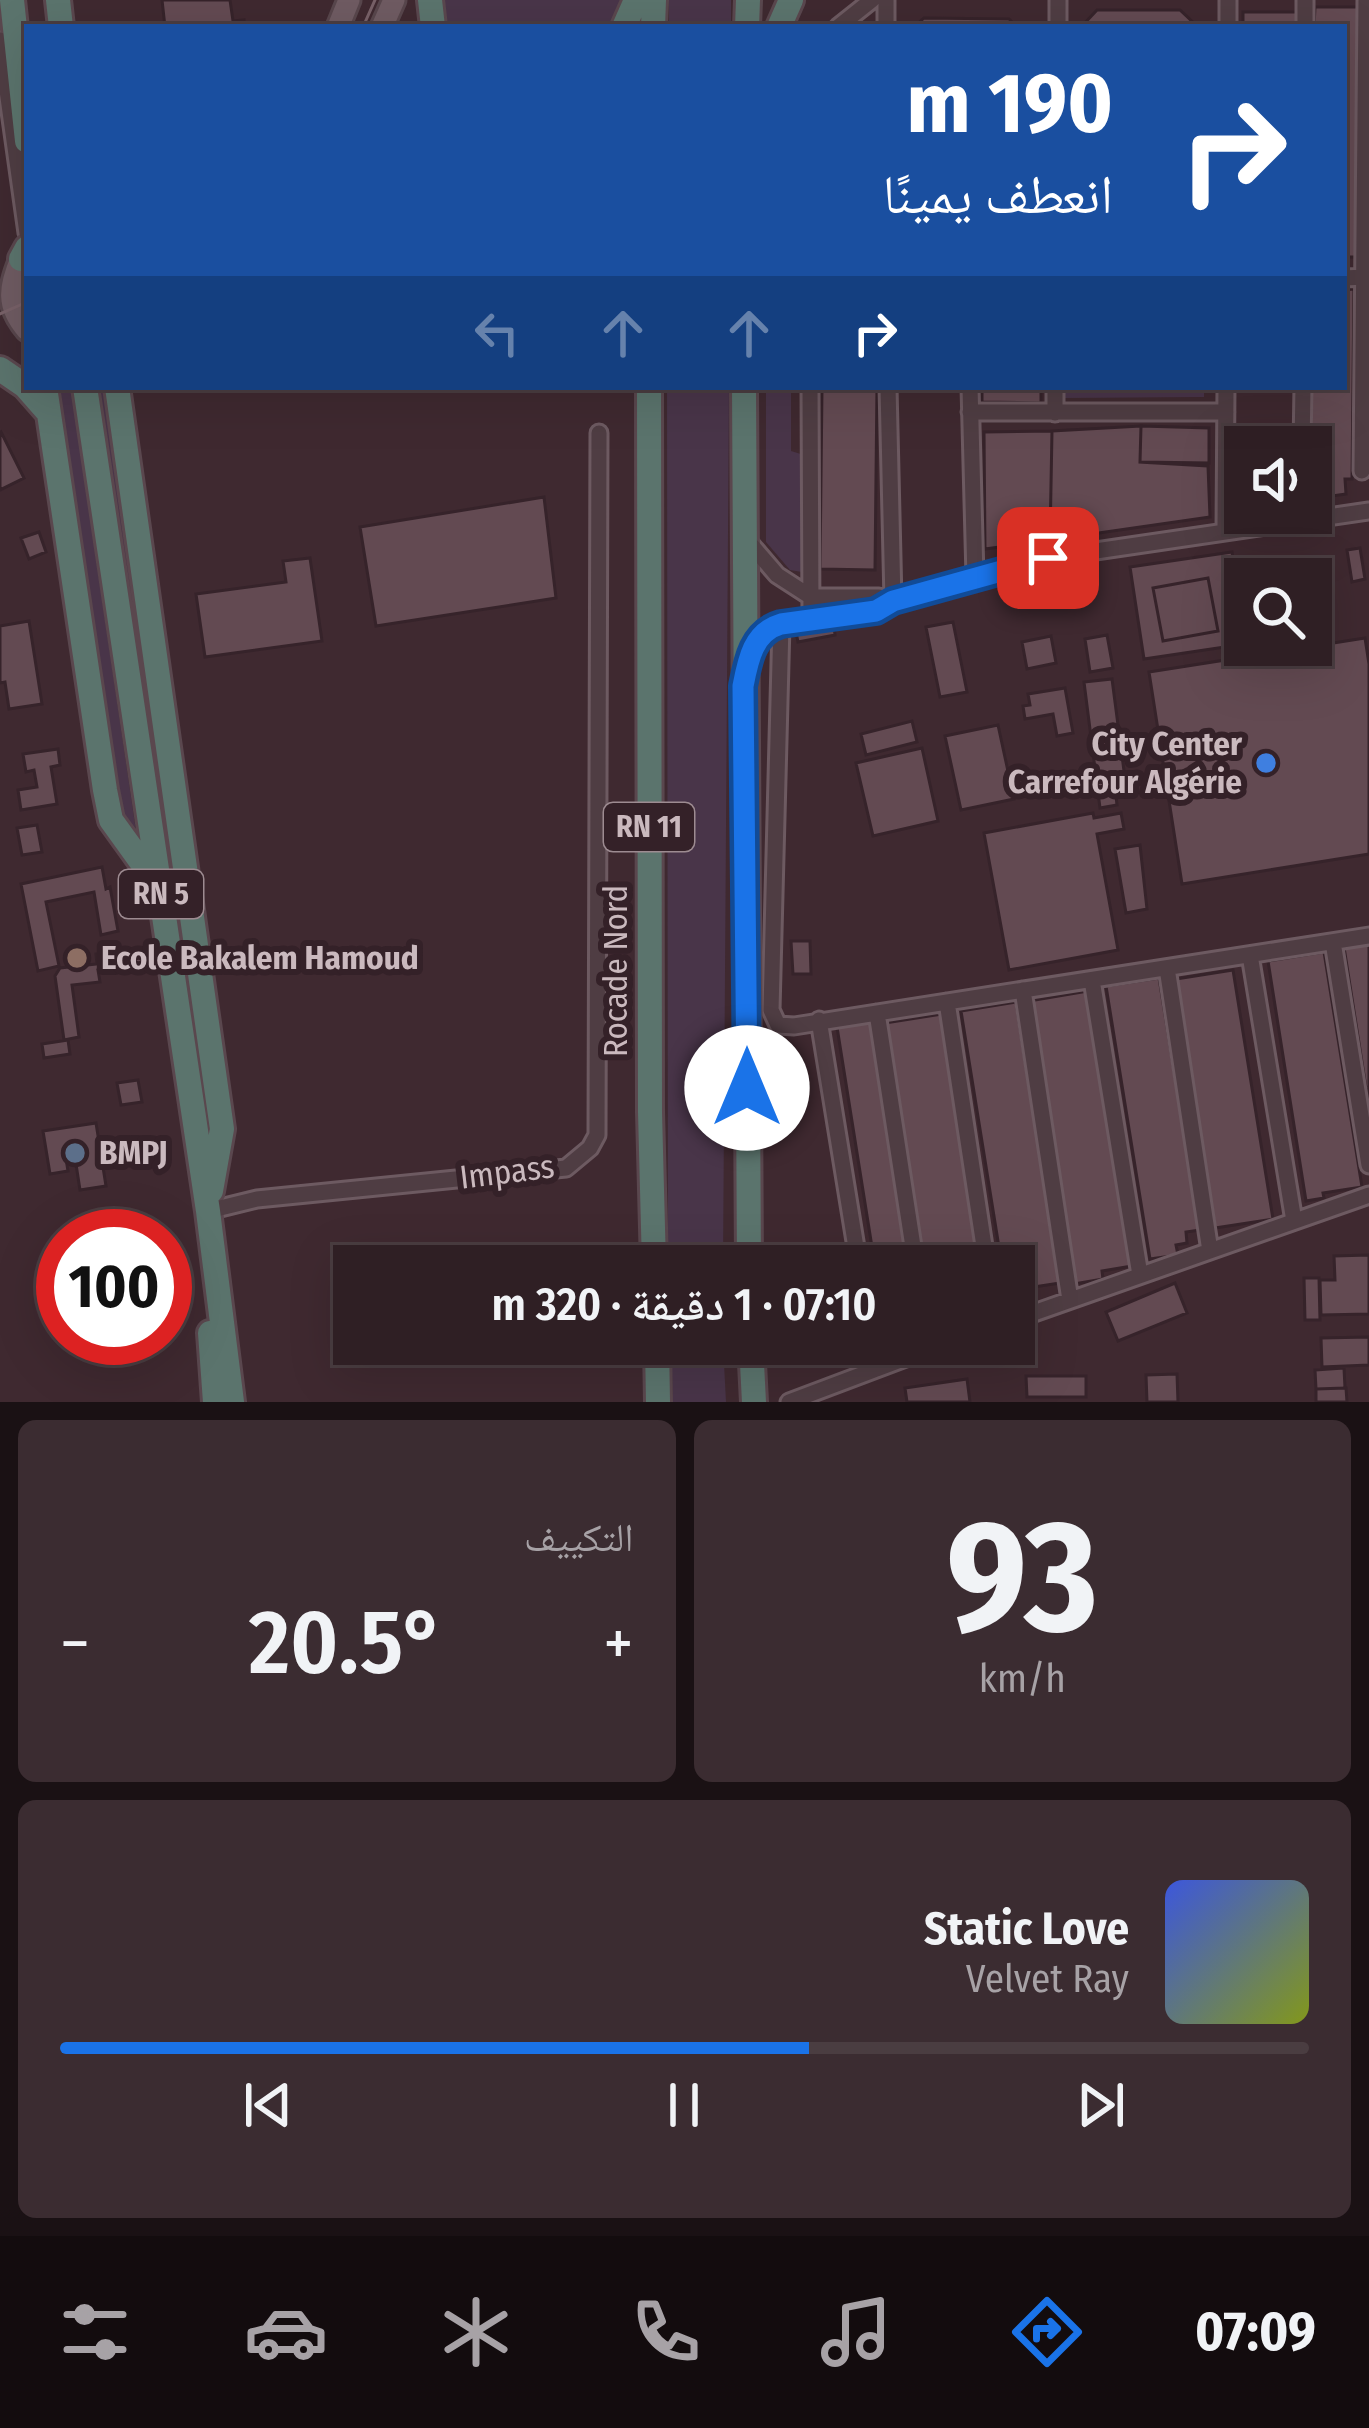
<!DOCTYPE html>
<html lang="ar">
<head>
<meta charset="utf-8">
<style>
  :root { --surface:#2f1f24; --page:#3b2c31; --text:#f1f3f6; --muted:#a7a2a6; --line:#4a3d41; --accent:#1a73e8 }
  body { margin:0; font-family:"Fira Sans Condensed","Noto Naskh Arabic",sans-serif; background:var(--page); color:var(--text); direction:rtl; height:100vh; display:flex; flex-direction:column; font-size:45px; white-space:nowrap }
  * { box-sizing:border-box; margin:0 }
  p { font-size:39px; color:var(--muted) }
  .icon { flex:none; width:66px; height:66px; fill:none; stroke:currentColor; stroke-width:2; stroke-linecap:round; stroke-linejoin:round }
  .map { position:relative; height:1402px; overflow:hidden; direction:ltr }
  .side { display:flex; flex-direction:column; gap:18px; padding:18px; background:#1a1114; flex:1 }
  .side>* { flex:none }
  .guide { position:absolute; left:24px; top:24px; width:1323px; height:366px; border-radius:0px; box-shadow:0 12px 48px #0002,0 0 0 3px var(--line); direction:rtl; background:#1a4fa0; color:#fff; overflow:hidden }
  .tools { position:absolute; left:1224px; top:426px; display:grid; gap:24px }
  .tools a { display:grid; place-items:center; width:108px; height:108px; border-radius:0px; background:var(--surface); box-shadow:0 12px 48px #0002,0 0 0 3px var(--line); font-size:60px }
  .speed { position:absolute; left:36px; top:1209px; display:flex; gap:24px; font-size:60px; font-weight:700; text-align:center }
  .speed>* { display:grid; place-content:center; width:156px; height:156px; border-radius:50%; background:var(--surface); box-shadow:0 12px 48px #0002,0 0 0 3px var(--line); line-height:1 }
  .speed .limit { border:18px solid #d22; background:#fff; color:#111 }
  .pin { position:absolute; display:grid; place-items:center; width:102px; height:102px; color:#fff; margin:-51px; border-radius:24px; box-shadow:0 6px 18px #0006 }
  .me { position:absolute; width:132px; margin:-66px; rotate:0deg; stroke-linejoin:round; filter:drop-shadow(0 0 9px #0008) }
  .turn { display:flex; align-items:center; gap:42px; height:252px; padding:0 36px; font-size:54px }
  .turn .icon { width:156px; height:156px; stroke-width:2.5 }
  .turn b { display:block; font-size:84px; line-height:102px }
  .lanes { display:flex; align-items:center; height:114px; padding:0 36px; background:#0003; justify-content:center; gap:60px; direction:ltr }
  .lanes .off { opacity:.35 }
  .big { font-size:90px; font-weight:600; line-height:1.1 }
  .side .widget { flex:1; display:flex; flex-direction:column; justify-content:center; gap:18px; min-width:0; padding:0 42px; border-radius:18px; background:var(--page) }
  .side .dial { align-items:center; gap:0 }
  .dial b { font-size:156px; line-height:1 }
  .song { display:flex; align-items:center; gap:36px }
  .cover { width:144px; height:144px; border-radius:18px; background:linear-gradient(135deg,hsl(230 70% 55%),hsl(70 70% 35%)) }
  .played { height:12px; border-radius:6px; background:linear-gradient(90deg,var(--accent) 60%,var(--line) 60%) }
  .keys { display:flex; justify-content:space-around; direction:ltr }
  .heat { display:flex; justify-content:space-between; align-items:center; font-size:66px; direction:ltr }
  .side .tiles { flex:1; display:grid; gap:18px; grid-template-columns:1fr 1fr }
  .widget:last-child { grid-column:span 2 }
  .trip { position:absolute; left:333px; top:1245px; width:702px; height:120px; border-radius:0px; background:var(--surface); box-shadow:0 12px 48px #0002,0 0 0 3px var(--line); font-weight:600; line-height:120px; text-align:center; direction:rtl }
  .tab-bar { display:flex; height:192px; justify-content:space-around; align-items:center; background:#130c0e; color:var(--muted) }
  .tab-bar .icon { width:84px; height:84px }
  .tab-bar .current { color:var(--accent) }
  .tab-bar b { font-size:54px; color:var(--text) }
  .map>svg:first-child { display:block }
</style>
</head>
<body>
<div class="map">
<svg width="1369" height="1402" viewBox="0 0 1369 1402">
  <rect width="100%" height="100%" fill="#3f2930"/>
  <path fill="#493549" d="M441,0H627L616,27H446Z
    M669,0H731V27H669Z
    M51,387H71L136,831L117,803Z
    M91,387H105L217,1121L208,1180Z
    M667,387H729L723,1266H668Z
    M766,387H791V451L804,455L802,572L790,570L766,542Z
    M1065,387H1204V397L1065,398Z
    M671,1344H723L726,1402H673Z"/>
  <path fill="#634a52" stroke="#36232a" stroke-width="3" d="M162,0H230L233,21L244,20V27H165Z
    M1315,7H1360L1356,257H1344V27H1314Z
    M1097,10H1180L1198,27H1081Z
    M1243,12H1297V27H1243Z
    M924,18L1009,19L1017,27H914Z
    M1354,289L1352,479H1345L1346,494L1311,499V387H1344V290Z
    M822,387H877L875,570L820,569Z
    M982,387H1041V403L982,402Z
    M1141,426L1209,428V463L1140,462Z
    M1141,426L1140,462L1208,466L1210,517L1050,540L1052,431Z
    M1052,431L1050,540L985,549L984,432Z
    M1,432L24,478L0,490V433Z
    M544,497L556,598L376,626L360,527Z
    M39,532L46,552L29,559L21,538Z
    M1360,548L1365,579L1352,582L1347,550Z
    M1232,552L1245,644L1144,659L1130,567Z
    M310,558L322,641L205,657L196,594L286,582L283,561Z
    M1208,578L1218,631L1163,641L1153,588Z
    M29,621L42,704L9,709L5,682L0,683V626Z
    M953,622L967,692L940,697L926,627Z
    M834,625L835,635L798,642L796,632Z
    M1107,635L1113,668L1090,672L1085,639Z
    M1051,636L1056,663L1027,669L1022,642Z
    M1365,638L1369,664V854L1182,884L1149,672Z
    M1112,679L1127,794L1116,796L1117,805L1100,808L1084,682Z
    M1065,688L1073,733L1057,736L1053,714L1025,719L1023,706L1030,705L1028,694Z
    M912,721L917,742L866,755L861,734Z
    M998,725L1014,799L961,810L945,736Z
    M922,748L938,821L873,836L856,763Z
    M58,749L60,765L51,767L57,804L21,810L18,790L37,787L34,770L26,772L23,754Z
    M1093,813L1094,818L1121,813L1124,829L1097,834L1118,950L1009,970L984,833Z
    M37,825L42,852L22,855L17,828Z
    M1140,845L1147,909L1126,913L1115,849Z
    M102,867L106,889L110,887L118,931L101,935L94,892L46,902L59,966L38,971L21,884Z
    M791,941H810L811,974H793Z
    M1369,943V1107L1344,947Z
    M141,949L143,966L98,970L100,982L72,985L79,1037L64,1040L55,976L60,968L97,964L96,954Z
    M1324,952L1362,1187L1323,1193L1324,1198L1306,1201L1268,961Z
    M1233,970L1273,1219L1215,1228L1176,979Z
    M1159,978L1200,1230L1186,1232L1187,1243L1176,1245L1178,1255L1150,1259L1106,986Z
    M1088,991L1132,1266L1102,1271L1103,1279L1074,1284L1029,1001Z
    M1016,1002L1060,1283L1027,1288L1029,1305L1014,1307V1266H1002L961,1011Z
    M942,1014L982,1266H923L885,1023Z
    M870,1022L909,1266H875L837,1027Z
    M68,1040L70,1054L44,1058L42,1044Z
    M138,1080L142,1102L121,1105L117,1083Z
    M96,1123L106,1186L80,1190L74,1151L65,1153L68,1171L50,1174L43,1131Z
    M1369,1255V1314L1321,1315L1320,1280H1335L1334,1256Z
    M1304,1278H1319L1320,1320H1305Z
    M1175,1283L1187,1313L1118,1341L1106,1312Z
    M1369,1337V1365L1322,1367L1321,1338Z
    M1344,1368L1345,1388L1316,1389L1315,1370Z
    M1177,1374L1178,1402H1147L1146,1375Z
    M1026,1376H1086V1397H1027Z
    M967,1379L970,1402H907L905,1388Z
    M1346,1388L1347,1402H1316V1389Z"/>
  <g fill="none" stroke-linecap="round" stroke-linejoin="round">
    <g stroke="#6d5a61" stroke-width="21">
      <path id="minor" d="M1058,0V27
        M838,27L872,0
        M886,27V0
        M1228,27V0
        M1305,27V0
        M0,40L27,233
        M1344,278L1365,277
        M810,387L811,617
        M888,387L893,601
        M970,387L975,577
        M970,412H1226
        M1055,413V387
        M1302,447L1303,387
        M1362,471L1366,0
        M1225,530L1226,387
        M747,540L777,575L811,597
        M811,597H879L893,601L1048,558L1369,511
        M781,624L771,1010L778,1025L794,1026L1369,936
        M749,657L769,627C810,616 857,622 893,601
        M1333,942L1369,1165
        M1250,955L1294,1221
        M1167,968L1210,1251
        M1092,980L1140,1275
        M1023,990L1070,1300
        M947,1002L987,1266
        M877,1013L916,1266
        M819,1020L859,1266
        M208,1211L257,1199L566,1168L590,1148L597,1135L599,433
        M1014,1320L1369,1195
        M872,1344L876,1369
        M789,1402L943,1344"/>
    </g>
    <g stroke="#58464c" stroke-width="27">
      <path id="major" d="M338,27L349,0
        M382,27L394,0
        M27,257L21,259C9,287 6,306 27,330"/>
    </g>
    <g stroke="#5a474e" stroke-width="30">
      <path id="highway" d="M12,0L27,141
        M58,0L61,27
        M430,0L433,27
        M624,27L636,0
        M653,27L654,0
        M747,27L748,0
        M779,27L791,0
        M21,259L27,248
        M0,369L25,386L47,411
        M45,387L105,790L111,820L147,870
        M85,387L208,1211L232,1402
        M117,387L222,1129L211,1191
        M649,387L650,1112L654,1266
        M744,387L749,1266
        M210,1333L215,1402
        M657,1344L658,1402
        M751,1344L754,1402"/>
    </g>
    <use href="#minor" stroke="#4f3d43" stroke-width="15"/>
    <use href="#major" stroke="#6f5b62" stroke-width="21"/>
    <use href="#highway" stroke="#5b746d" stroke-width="24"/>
    <path stroke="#786168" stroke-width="3" d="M363,27L375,0
      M0,314L27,302"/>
  </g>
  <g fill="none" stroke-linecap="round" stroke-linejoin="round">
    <g stroke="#114b97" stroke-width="30">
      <path id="route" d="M747,1088L743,686C748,660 753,632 781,624L876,611L893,601L1048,558"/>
    </g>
    <use href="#route" stroke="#1a73e8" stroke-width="21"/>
  </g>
  <circle fill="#3f7fe0" stroke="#342128" stroke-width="4.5" cx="1266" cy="763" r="12"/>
  <circle fill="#8d6e63" stroke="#342128" stroke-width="4.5" cx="77" cy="958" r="12"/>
  <circle fill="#5c6f8a" stroke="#342128" stroke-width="4.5" cx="75" cy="1153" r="12"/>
  <g text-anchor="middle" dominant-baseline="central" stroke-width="12" stroke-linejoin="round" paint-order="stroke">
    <g fill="#342128" stroke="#9d8b91" stroke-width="3">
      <rect x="604" y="803" width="90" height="48" rx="9"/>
      <rect x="119" y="870" width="84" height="48" rx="9"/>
    </g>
    <g font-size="30" font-weight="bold" fill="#cab9be">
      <text x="649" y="827">RN 11</text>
      <text x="161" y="894">RN 5</text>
    </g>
    <g font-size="33" font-weight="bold" fill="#cab9be" stroke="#342128" text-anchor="start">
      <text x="1242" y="744" text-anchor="end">City Center<tspan x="1242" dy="38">Carrefour Algérie</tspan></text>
      <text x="101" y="958">Ecole Bakalem Hamoud</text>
      <text x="99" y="1153">BMPJ</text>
    </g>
    <g font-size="33" fill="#cab9be" stroke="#342128">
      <text transform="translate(616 971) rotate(-90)">Rocade Nord</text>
      <text transform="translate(507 1172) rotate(-7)">Impass</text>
    </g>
  </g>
</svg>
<div class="tools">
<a><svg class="icon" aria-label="sound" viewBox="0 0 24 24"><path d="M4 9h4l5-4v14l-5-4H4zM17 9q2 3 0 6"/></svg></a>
<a><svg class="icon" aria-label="search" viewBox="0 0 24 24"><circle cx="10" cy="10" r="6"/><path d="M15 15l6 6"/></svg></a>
</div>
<div class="speed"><div class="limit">100</div></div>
<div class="pin" style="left:1048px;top:558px;background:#d93025"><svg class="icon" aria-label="arrive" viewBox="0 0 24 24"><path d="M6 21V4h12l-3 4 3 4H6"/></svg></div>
<svg class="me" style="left:747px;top:1088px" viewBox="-20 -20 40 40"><circle r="19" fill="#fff"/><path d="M0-13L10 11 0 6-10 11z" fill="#1a73e8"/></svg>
<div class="trip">07:10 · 1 دقيقة · 320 m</div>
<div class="guide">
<div class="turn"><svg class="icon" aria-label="right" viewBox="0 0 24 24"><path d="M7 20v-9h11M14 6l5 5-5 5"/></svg><div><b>190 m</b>انعطف يمينًا</div></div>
<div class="lanes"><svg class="icon off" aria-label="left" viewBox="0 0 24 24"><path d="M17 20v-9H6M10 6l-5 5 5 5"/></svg><svg class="icon off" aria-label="ahead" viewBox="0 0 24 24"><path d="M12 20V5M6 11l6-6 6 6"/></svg><svg class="icon off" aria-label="ahead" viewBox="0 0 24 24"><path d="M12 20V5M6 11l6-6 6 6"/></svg><svg class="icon" aria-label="right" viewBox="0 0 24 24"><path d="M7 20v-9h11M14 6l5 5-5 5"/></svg></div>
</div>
</div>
<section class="side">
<div class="tiles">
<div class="widget dial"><b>93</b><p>km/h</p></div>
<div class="widget"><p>التكييف</p>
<div class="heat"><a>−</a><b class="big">20.5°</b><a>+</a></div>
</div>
<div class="widget">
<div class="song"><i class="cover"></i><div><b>Static Love</b><p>Velvet Ray</p></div></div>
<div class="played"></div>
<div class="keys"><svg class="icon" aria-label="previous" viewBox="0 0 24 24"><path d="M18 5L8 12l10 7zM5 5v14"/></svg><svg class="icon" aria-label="pause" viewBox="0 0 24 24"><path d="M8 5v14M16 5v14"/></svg><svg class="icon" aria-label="next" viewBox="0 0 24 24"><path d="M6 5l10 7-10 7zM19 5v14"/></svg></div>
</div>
</div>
</section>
<nav class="tab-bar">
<b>07:09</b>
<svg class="icon current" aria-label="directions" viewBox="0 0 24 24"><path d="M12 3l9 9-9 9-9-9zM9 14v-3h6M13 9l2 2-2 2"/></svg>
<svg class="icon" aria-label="music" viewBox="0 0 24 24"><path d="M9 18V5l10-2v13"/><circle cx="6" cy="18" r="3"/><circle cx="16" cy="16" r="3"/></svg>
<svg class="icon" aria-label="phone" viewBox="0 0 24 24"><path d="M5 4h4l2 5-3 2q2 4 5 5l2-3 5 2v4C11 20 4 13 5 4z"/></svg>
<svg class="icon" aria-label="climate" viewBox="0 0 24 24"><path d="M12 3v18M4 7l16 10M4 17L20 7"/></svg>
<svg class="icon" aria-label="car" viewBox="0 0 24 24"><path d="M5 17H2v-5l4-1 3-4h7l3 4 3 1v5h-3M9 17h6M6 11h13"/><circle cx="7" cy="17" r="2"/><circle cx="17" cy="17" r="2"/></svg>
<svg class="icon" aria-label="filters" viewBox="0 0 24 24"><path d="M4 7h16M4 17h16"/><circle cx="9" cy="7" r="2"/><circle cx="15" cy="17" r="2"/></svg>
</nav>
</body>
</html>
